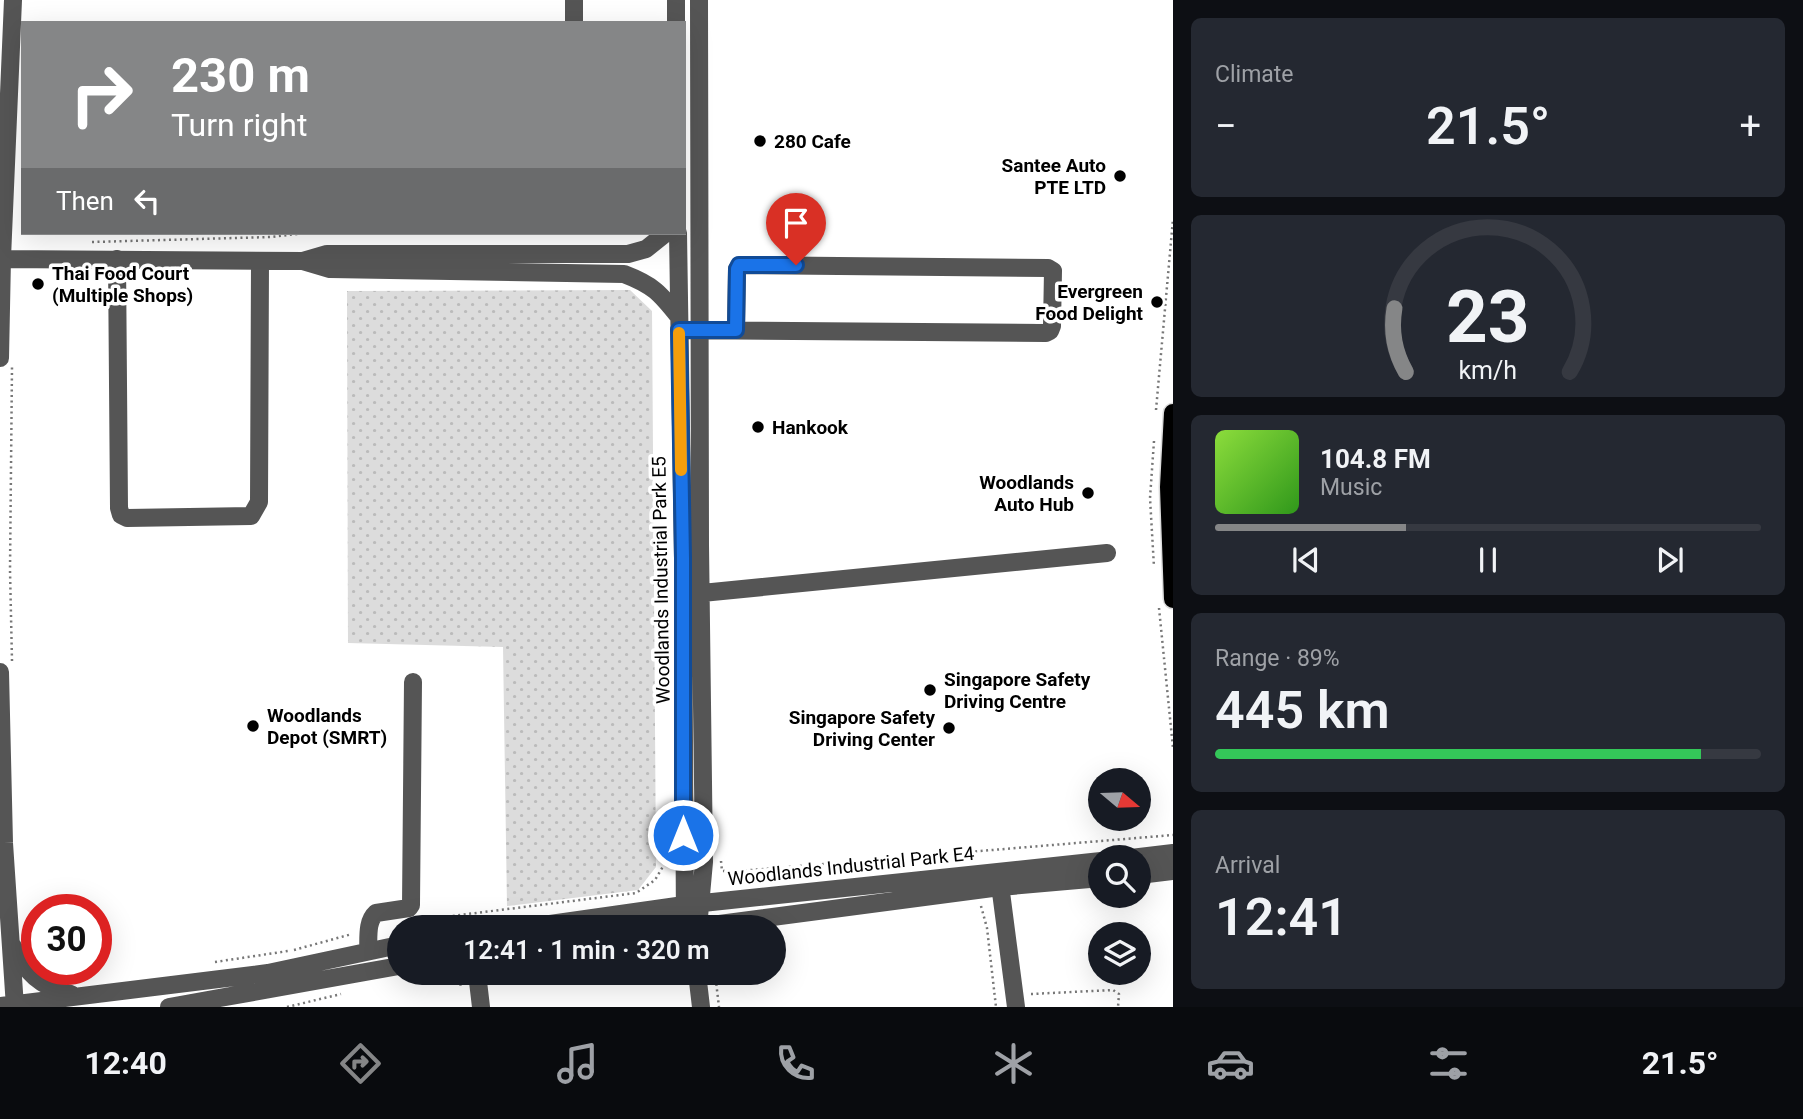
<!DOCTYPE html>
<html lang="en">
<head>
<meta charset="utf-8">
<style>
  :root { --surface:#171b24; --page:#242831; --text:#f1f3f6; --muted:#9ea1a6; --line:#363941; --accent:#858687 }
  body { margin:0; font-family:Roboto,sans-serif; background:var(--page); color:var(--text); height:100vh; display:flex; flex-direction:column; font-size:26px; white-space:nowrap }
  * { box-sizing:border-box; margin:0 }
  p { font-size:23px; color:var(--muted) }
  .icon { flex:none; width:38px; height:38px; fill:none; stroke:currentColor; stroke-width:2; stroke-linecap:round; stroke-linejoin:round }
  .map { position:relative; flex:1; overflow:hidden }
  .panel { display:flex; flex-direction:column; gap:18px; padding:18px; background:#0d0f14; width:630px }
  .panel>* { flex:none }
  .top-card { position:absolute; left:21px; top:21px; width:665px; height:214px; border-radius:0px; box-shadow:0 7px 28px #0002; background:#858687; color:#fff; overflow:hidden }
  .needle { width:46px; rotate:109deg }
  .fabs { position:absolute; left:1088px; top:768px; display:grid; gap:14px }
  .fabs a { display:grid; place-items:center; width:63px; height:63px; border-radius:50%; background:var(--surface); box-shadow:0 7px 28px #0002; font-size:35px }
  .speed { position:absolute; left:21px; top:894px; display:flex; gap:14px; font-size:35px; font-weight:700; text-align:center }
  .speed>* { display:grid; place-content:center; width:91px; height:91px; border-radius:50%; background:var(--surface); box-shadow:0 7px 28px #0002; line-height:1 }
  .speed .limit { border:10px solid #d22; background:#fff; color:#111 }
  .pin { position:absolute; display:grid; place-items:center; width:60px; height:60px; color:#fff; margin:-72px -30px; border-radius:50% 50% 50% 0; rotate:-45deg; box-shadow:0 0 7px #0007 }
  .pin .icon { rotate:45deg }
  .me { position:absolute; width:77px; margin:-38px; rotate:0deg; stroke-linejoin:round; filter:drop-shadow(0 0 5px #0008) }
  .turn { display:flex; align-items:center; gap:24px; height:147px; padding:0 35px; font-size:32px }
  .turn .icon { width:91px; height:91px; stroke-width:2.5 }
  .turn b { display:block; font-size:49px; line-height:60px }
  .then { display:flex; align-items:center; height:66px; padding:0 35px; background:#0003; gap:14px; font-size:26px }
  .big { font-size:52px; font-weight:600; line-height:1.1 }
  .panel .widget { flex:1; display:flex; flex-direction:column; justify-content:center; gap:10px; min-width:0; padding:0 24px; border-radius:10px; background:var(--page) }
  .panel .dial { align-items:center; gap:0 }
  .dial svg { height:182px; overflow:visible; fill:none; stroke:var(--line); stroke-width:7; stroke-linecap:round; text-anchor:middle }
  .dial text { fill:var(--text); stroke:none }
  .song { display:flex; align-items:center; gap:21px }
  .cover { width:84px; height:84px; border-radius:10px; background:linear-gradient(135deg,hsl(90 70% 55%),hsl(110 70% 35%)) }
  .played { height:7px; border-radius:4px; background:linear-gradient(90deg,var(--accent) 35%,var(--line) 35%) }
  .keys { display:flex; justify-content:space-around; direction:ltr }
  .heat { display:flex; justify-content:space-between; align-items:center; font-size:38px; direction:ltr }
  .charge { height:10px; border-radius:5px; background:linear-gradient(90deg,#34c759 89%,var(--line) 0) }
  .trip { position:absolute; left:387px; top:915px; width:399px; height:70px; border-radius:35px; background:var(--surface); box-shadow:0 7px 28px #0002; font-weight:600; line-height:70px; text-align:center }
  .menu { display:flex; height:112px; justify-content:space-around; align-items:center; background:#090b0e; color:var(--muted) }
  .menu .icon { width:49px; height:49px }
  .menu .on { color:var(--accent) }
  .menu b { font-size:32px; color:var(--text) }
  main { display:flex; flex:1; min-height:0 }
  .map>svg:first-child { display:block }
</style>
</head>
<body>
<main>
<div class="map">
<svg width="1173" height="1007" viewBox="0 0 1173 1007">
  <defs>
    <pattern id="grass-dots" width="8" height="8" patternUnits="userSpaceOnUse" patternTransform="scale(1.75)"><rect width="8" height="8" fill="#dcdcdc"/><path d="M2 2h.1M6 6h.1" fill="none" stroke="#bbb" stroke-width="1.8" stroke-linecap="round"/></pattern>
  </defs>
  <rect width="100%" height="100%" fill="#fff"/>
  <path fill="url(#grass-dots)" d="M630,290L652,311L656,867L638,890L507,906L503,647L348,643L347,291Z"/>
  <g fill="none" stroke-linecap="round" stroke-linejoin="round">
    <g stroke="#dbdbdb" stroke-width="21">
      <path id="major" d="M1173,413L1169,487L1173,599"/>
    </g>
    <path stroke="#777" stroke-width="2.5" stroke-dasharray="2 3.5" stroke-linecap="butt" d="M92,242L271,237L306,233
      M1156,410L1173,219
      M1154,441L1150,498L1154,567
      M1159,608L1173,748
      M12,661L10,570L12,367
      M721,861L722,871H739L1173,835
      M981,906L987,928L996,1007
      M420,920L636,893L655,880L668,858
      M27,922L30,943
      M294,950L352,934
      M215,962L288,951
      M458,973L461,987
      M715,973L719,1007
      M409,978L439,973
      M1031,994L1113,990L1119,994L1118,1007
      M287,1007L341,994"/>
    <path stroke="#555" stroke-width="18" d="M574,23V0
      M676,23V0
      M666,233L646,249L628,254H327L303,261L330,269L624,274C653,285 660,293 679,317
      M678,233L683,558L685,928
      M0,259L303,261
      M117,259L119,508L121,515L127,518L251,516L259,502L260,262
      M679,330L1046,333L1050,331L1052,326L1053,271L1048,268L741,265L737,269L736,330
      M0,358L2,258L13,0
      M702,593L1107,553
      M0,672L4,843L15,1007
      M1131,858L1173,853
      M1139,875L1173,871
      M999,877L1016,1007
      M522,928L684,905L1101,861
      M689,928L1000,887L1101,878
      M698,928L704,862L700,545L699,0
      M12,945C27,973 39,987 71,994
      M368,951C369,939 366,922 376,913L409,908L411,905L413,682
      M477,973L481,1007
      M697,973L701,1007
      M0,1006L268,973L399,945
      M169,1007L399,966"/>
    <use href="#major" stroke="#000" stroke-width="18"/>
  </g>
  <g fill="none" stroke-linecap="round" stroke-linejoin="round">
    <g stroke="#114b97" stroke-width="18">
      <path id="route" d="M683,835V558L679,330H736L737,269L739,265H796"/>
    </g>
    <use href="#route" stroke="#1a73e8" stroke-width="12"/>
    <path stroke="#f59e0b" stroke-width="12" d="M679,333L681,470"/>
  </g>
  <g fill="#000" stroke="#fff" stroke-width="2.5">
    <circle cx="760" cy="141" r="7"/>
    <circle cx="1120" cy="176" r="7"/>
    <circle cx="38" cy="284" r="7"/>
    <circle cx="1157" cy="302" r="7"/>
    <circle cx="758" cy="427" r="7"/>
    <circle cx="1088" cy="493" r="7"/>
    <circle cx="930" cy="690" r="7"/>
    <circle cx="253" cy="726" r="7"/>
    <circle cx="949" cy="728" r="7"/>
  </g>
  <g text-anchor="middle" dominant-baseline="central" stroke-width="7" stroke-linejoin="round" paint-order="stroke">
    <g font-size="19" font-weight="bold" fill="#000" stroke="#fff" text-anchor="start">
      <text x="774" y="141">280 Cafe</text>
      <text x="1106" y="165" text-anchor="end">Santee Auto<tspan x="1106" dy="22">PTE LTD</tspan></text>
      <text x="52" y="273">Thai Food Court<tspan x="52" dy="22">(Multiple Shops)</tspan></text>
      <text x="1143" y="291" text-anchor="end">Evergreen<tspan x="1143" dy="22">Food Delight</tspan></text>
      <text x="772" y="427">Hankook</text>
      <text x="1074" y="482" text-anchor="end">Woodlands<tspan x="1074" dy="22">Auto Hub</tspan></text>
      <text x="944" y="679">Singapore Safety<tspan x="944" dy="22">Driving Centre</tspan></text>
      <text x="267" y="715">Woodlands<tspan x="267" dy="22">Depot (SMRT)</tspan></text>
      <text x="935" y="717" text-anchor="end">Singapore Safety<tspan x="935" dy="22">Driving Center</tspan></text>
    </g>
    <g font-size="19" fill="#000" stroke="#fff">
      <text transform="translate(661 580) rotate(-91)">Woodlands Industrial Park E5</text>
      <text transform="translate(851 866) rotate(-6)">Woodlands Industrial Park E4</text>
    </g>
  </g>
</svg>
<div class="fabs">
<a><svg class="needle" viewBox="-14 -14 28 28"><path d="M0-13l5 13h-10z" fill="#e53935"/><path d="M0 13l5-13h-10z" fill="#9ea1a6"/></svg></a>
<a><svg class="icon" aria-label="search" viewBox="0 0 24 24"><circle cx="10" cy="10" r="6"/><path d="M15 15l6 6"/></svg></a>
<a><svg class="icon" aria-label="layers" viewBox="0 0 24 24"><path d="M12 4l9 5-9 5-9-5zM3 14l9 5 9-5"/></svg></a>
</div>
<div class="speed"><div class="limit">30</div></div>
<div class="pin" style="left:796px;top:265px;background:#d93025"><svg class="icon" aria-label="arrive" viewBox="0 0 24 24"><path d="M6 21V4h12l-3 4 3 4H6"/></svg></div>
<svg class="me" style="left:683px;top:835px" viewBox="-20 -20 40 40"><circle r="17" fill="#1a73e8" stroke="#fff" stroke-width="3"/><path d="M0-11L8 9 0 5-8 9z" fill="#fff"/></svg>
<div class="trip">12:41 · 1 min · 320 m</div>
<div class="top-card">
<div class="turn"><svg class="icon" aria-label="right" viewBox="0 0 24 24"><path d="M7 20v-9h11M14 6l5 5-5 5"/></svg><div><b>230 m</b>Turn right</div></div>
<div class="then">Then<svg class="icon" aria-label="left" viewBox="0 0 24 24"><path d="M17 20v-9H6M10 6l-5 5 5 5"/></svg></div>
</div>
</div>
<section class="panel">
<div class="widget"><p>Climate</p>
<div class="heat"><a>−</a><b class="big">21.5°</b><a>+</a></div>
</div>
<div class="widget dial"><svg viewBox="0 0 100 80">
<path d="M14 69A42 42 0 1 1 86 69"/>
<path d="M14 69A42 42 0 0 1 9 41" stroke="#858687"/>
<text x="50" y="56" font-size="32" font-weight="700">23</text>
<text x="50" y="72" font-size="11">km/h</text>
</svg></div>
<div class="widget">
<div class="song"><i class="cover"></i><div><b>104.8 FM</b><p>Music</p></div></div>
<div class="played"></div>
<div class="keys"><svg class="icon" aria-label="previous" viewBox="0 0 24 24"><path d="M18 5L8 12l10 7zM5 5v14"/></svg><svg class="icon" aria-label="pause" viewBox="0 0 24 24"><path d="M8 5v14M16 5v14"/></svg><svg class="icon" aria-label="next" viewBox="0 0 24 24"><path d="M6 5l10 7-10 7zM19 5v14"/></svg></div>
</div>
<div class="widget"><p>Range · 89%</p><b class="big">445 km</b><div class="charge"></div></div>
<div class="widget"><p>Arrival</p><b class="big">12:41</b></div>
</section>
</main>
<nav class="menu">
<b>12:40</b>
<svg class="icon on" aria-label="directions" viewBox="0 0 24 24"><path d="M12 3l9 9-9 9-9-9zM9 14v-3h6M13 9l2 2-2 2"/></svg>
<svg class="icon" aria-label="music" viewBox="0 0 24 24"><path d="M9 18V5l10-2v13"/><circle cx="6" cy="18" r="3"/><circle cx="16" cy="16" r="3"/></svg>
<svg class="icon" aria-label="phone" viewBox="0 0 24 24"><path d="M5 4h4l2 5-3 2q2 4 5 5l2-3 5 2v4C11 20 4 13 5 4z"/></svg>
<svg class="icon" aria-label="climate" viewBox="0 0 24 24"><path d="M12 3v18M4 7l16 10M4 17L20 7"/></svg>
<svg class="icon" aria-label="car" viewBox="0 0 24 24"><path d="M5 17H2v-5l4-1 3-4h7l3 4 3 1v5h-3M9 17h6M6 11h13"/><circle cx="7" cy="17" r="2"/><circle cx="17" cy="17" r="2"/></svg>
<svg class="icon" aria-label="filters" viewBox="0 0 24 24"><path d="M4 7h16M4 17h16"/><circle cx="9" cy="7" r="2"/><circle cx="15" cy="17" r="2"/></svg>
<b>21.5°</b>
</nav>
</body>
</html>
